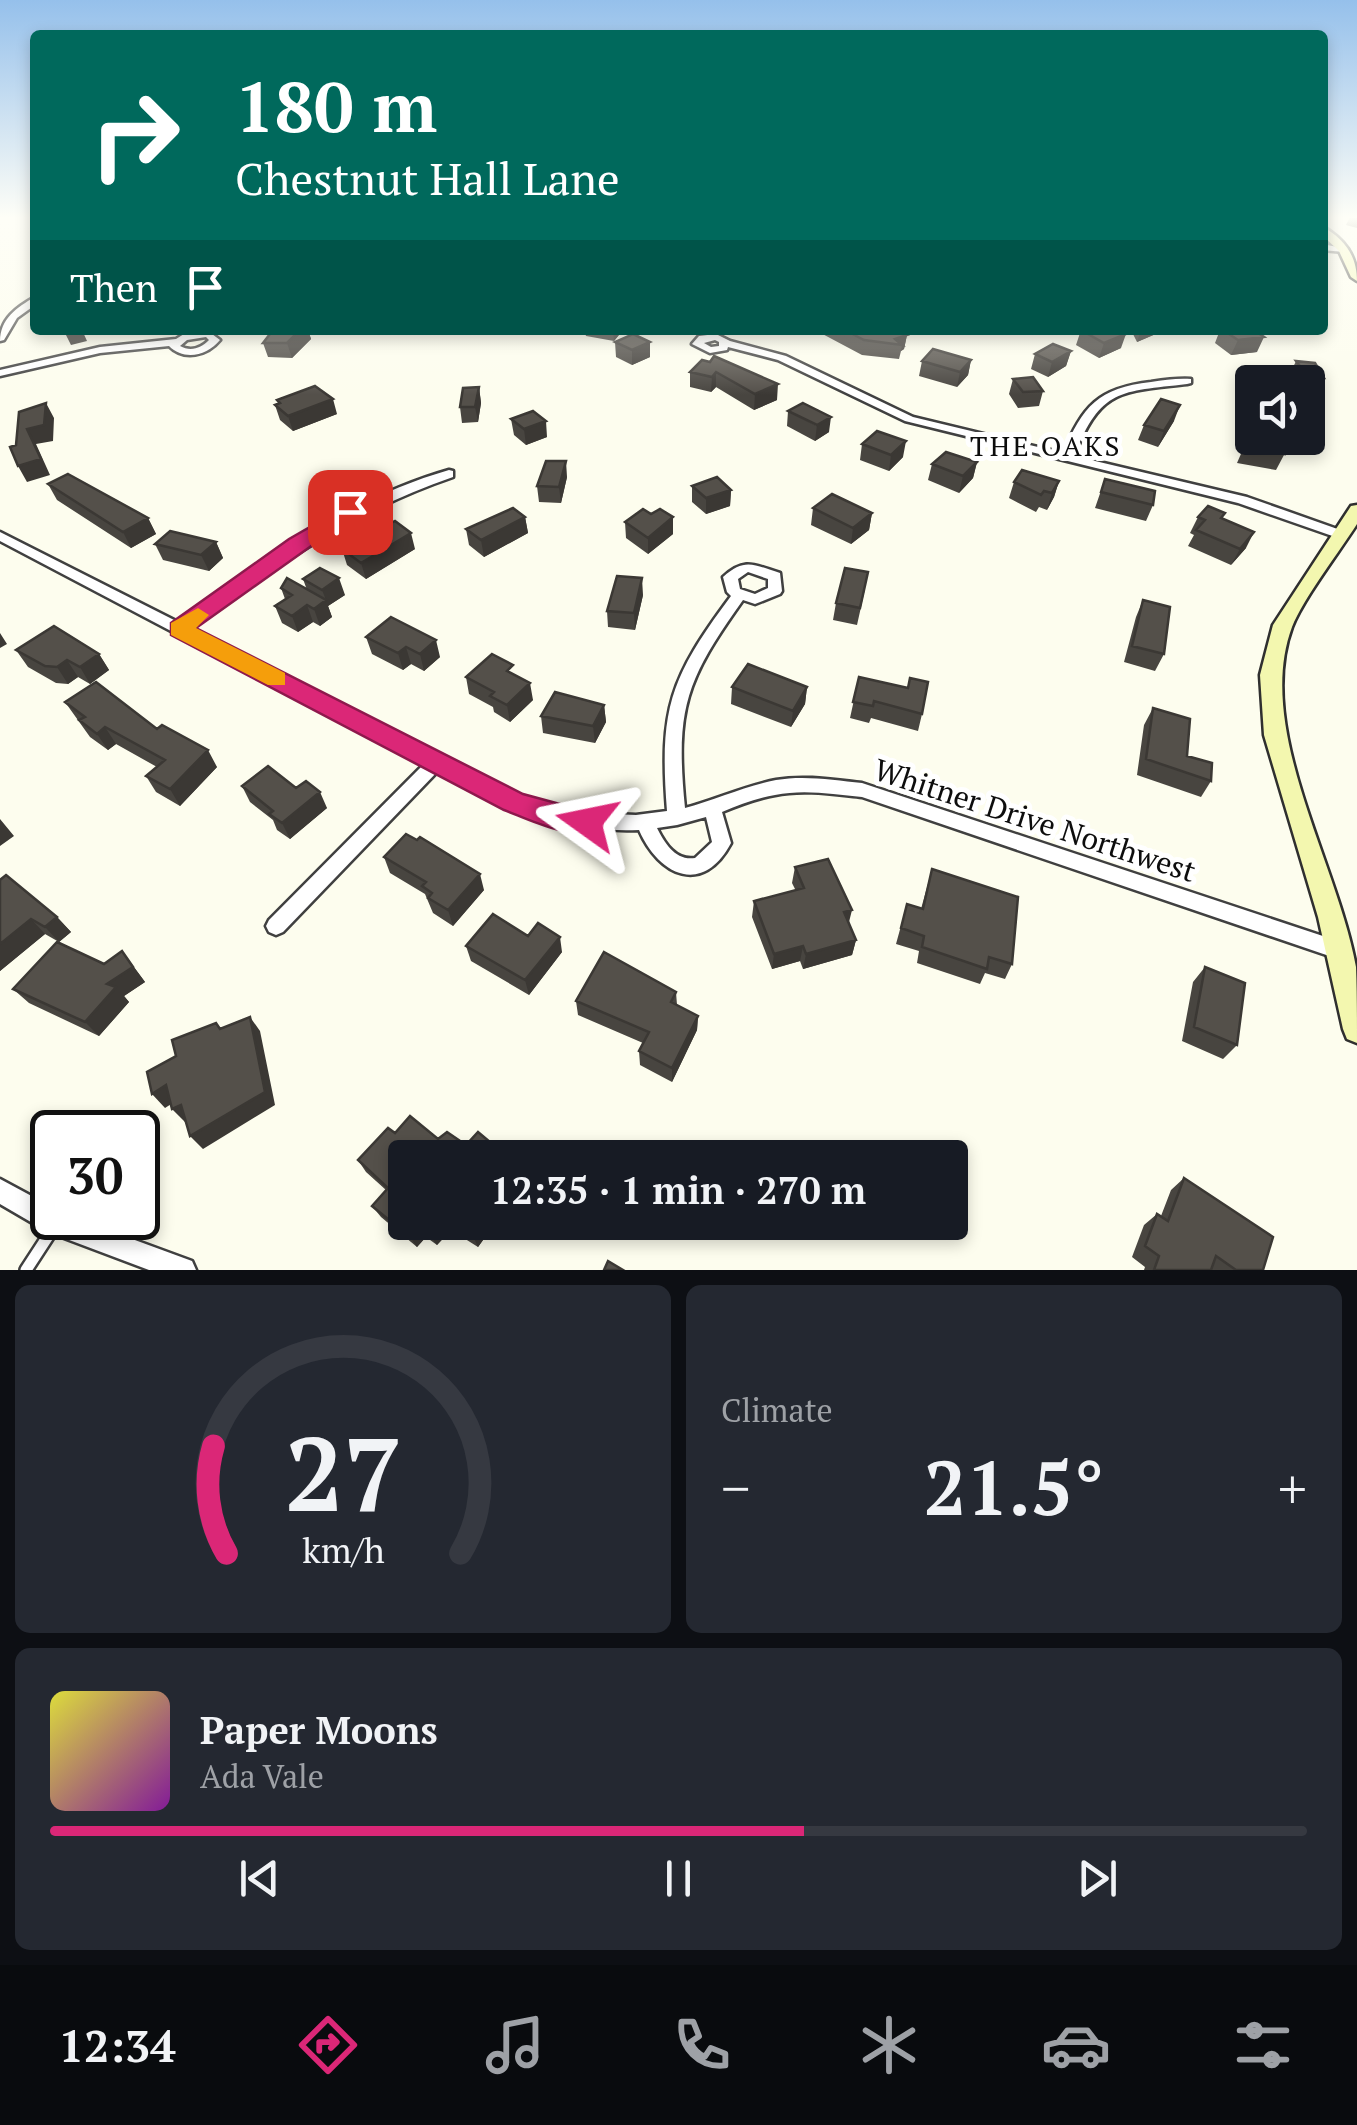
<!DOCTYPE html>
<html lang="en">
<head>
<meta charset="utf-8">
<style>
  :root { --surface:#171b24; --page:#242831; --text:#f1f3f6; --muted:#9ea1a6; --line:#363941; --accent:#db2777 }
  body { margin:0; font-family:"PT Serif",serif; background:var(--page); color:var(--text); height:100vh; display:flex; flex-direction:column; font-size:38px; white-space:nowrap }
  * { box-sizing:border-box; margin:0 }
  p { font-size:32px; color:var(--muted) }
  .icon { flex:none; width:55px; height:55px; fill:none; stroke:currentColor; stroke-width:2; stroke-linecap:round; stroke-linejoin:round }
  .map { position:relative; height:1270px; overflow:hidden }
  .details { display:flex; flex-direction:column; gap:15px; padding:15px; background:#0d0f14; flex:1 }
  .details>* { flex:none }
  .guide { position:absolute; left:30px; top:30px; width:1298px; height:305px; border-radius:10px; box-shadow:0 5px 15px #0003; background:#00695c; color:#fff; overflow:hidden }
  .tools { position:absolute; left:1235px; top:365px; display:grid; gap:20px }
  .tools a { display:grid; place-items:center; width:90px; height:90px; border-radius:10px; background:var(--surface); box-shadow:0 5px 15px #0003; font-size:50px }
  .speed { position:absolute; left:30px; top:1110px; display:flex; gap:20px; font-size:50px; font-weight:700; text-align:center }
  .speed>* { display:grid; place-content:center; width:130px; height:130px; border-radius:50%; background:var(--surface); box-shadow:0 5px 15px #0003; line-height:1 }
  .speed .limit { border:5px solid #111; border-radius:15px; background:#fff; color:#111 }
  .pin { position:absolute; display:grid; place-items:center; width:85px; height:85px; color:#fff; margin:-42px; border-radius:20px; box-shadow:0 5px 15px #0006 }
  .me { position:absolute; width:110px; margin:-55px; rotate:282deg; stroke-linejoin:round; filter:drop-shadow(0 0 8px #0008) }
  .turn { display:flex; align-items:center; gap:35px; height:210px; padding:0 40px; font-size:45px }
  .turn .icon { width:130px; height:130px; stroke-width:2.5 }
  .turn b { display:block; font-size:70px; line-height:85px }
  .then { display:flex; align-items:center; height:95px; padding:0 40px; background:#0003; gap:20px; font-size:38px }
  .big { font-size:75px; font-weight:800; line-height:1.1 }
  .details .card { flex:1; display:flex; flex-direction:column; justify-content:center; gap:15px; min-width:0; padding:0 35px; border-radius:15px; background:var(--page) }
  .details .dial { align-items:center; gap:0 }
  .dial svg { height:260px; overflow:visible; fill:none; stroke:var(--line); stroke-width:7; stroke-linecap:round; text-anchor:middle }
  .dial text { fill:var(--text); stroke:none }
  .song { display:flex; align-items:center; gap:30px }
  .cover { width:120px; height:120px; border-radius:15px; background:linear-gradient(135deg,hsl(60 70% 55%),hsl(290 70% 35%)) }
  .played { height:10px; border-radius:5px; background:linear-gradient(90deg,var(--accent) 60%,var(--line) 60%) }
  .keys { display:flex; justify-content:space-around; direction:ltr }
  .heat { display:flex; justify-content:space-between; align-items:center; font-size:55px; direction:ltr }
  .details .tiles { flex:1; display:grid; gap:15px; grid-template-columns:1fr 1fr }
  .card:last-child { grid-column:span 2 }
  .trip { position:absolute; left:388px; top:1140px; width:580px; height:100px; border-radius:10px; background:var(--surface); box-shadow:0 5px 15px #0003; font-weight:800; line-height:100px; text-align:center }
  .tab-bar { display:flex; height:160px; justify-content:space-around; align-items:center; background:#090b0e; color:var(--muted) }
  .tab-bar .icon { width:70px; height:70px }
  .tab-bar .selected { color:var(--accent) }
  .tab-bar b { font-size:45px; color:var(--text) }
  .map>svg:first-child { display:block }
</style>
</head>
<body>
<div class="map">
<svg width="1357" height="1270" viewBox="0 0 1357 1270">
  <rect width="100%" height="100%" fill="#fdfdee"/>
  <g fill="none" stroke-linecap="round" stroke-linejoin="round">
    <g stroke="#404040" stroke-width="16">
      <path id="lane" d="M26,1270L54,1227"/>
    </g>
    <g stroke="#404040" stroke-width="5">
      <path id="street" d="M1322,244L1348,249L1344,252L1322,250Z
        M35,297V305L17,318L4,340L0,341C0,319 17,307 35,297Z
        M208,331L220,340C207,356 184,361 169,346L100,353L0,376V370L100,347L176,339L184,334ZM206,337L209,340C201,348 191,352 180,346L187,340Z
        M716,334L730,341L786,356L913,417L1063,453C1083,406 1098,388 1151,382C1164,380 1178,378 1191,379V383L1187,384C1120,392 1101,388 1074,456L1247,497L1346,532L1348,535L1341,539L1238,503L905,421L778,360L728,347L727,350L710,353L692,344L699,336ZM715,340L719,342V346L711,347L704,343Z
        M449,470L453,471V477C353,511 275,566 190,628L519,797L587,813L636,815L667,811C659,708 670,678 731,596L727,592L723,577C745,557 754,565 780,573L782,591L780,594L755,604L743,600C686,680 675,708 685,808C715,800 745,786 776,780C804,775 834,780 862,783L1338,941L1345,943L1348,950L1345,957L1338,959L862,797C833,794 803,789 775,795C757,798 739,805 722,812L731,843C703,896 659,876 639,830C557,833 508,808 438,771L283,932L276,935L269,932L266,926L269,920L424,764L0,541V532L178,622C263,562 348,499 449,470ZM748,572L768,579V588L755,594L740,589L738,579ZM706,817L712,842L695,858C676,861 665,844 657,828L677,825Z
        M0,1179L52,1207V1218H75L192,1261L196,1270H149L48,1232L0,1204Z"/>
    </g>
    <g stroke="#2f2f2f" stroke-width="5">
      <path id="secondary" d="M1322,226C1344,239 1357,255 1357,281L1351,277L1339,251L1322,235Z
        M1357,505V524C1339,552 1303,599 1292,627C1254,729 1338,864 1356,967C1357,991 1357,1019 1357,1043L1347,1039L1343,1029L1318,917L1264,735L1260,675L1273,625L1351,506Z"/>
    </g>
    <use href="#lane" stroke="#fff" stroke-width="11"/>
    <use href="#street" fill="#fff" fill-rule="evenodd"/>
    <use href="#secondary" fill="#f3f7af" fill-rule="evenodd"/>
  </g>
  <path fill="#484540" d="M1350,217H1357V228L1346,225Z
    M273,330H308L311,339L292,358L268,357L263,343Z
    M584,330H623L614,341L586,336Z
    M815,330H877L907,335L904,349L901,351L899,359L862,355Z
    M1081,330L1121,348L1099,358L1076,345Z
    M1131,330H1165L1137,342Z
    M1220,330H1254L1257,352L1231,355L1215,343Z
    M615,342H650V357L632,365L616,357Z
    M1071,351L1066,366L1048,377L1031,369L1035,354Z
    M702,360L777,400L754,410L716,387L711,392L690,387V372Z
    M971,360L968,375L957,387L919,376L922,361Z
    M1296,361L1324,378L1316,393H1308V382H1293L1289,376Z
    M1013,379L1043,391L1039,406L1018,408L1009,394Z
    M479,387L481,403L478,422L462,423L460,407Z
    M277,400L337,414L293,431L280,420L275,405L278,404Z
    M788,411L829,432L815,441L787,426Z
    M511,419L547,437L526,445L514,435Z
    M1174,421L1158,447L1138,440L1144,425Z
    M1293,438L1276,470L1237,463L1244,447Z
    M862,444L903,457L889,471L860,460Z
    M977,462L973,478L959,493L928,480L932,464Z
    M567,477L561,503L539,502L537,486Z
    M1105,479L1153,505L1146,521L1095,508Z
    M1059,481L1054,497L1047,510L1039,507L1036,512L1009,498L1014,482Z
    M48,484L148,518L156,534L131,548L57,500Z
    M692,486L731,490L730,506L706,514L692,502Z
    M813,508L872,513L869,530L851,544L811,525Z
    M525,517L528,533L484,557L469,545L466,529Z
    M1198,517L1222,519L1246,548L1231,565L1188,546L1194,535L1190,533Z
    M625,522L673,534L648,554L626,538Z
    M216,542L223,558L209,571L163,560L155,544Z
    M342,549H415L366,579L347,565Z
    M303,579L345,595L328,606L332,617L320,626L313,622L298,632L282,623L275,606L285,599L281,588L307,590Z
    M865,589L857,625L833,620L836,603Z
    M643,595L635,630L608,627L607,611Z
    M1143,600L1164,654L1155,671L1124,662L1136,617Z
    M366,637L440,657L424,671L411,664L403,670L372,654Z
    M16,650L99,654L109,670L90,684L78,677L68,684L56,683L28,667Z
    M515,675L533,700L510,722L494,712L493,707L469,694L466,677Z
    M859,677L922,714L918,731L871,718L869,723L850,718Z
    M732,687H807L805,704L791,727L731,704Z
    M65,702L157,729L217,767L180,806L156,792L146,776L157,767L116,744L108,750L90,737Z
    M604,705L606,722L595,743L543,733L541,716Z
    M1153,708L1187,756L1211,781L1201,797L1137,775L1144,725Z
    M242,786L296,788L327,808L290,839L277,830L273,820L250,802Z
    M384,857L484,890L453,926L433,913L425,894L390,873Z
    M795,867L849,923L856,940L852,955L803,969L800,961L772,969L752,917L754,901L796,891L792,883Z
    M932,869L1012,964L1005,979L985,973L980,984L917,963L919,951L896,944L907,904L921,909Z
    M0,880L57,917L71,932L59,942L45,934L0,971Z
    M528,936L562,952L529,995L471,961L466,946Z
    M122,951L145,982L124,996L129,1002L99,1036L29,1003L13,989L104,964Z
    M1205,967L1237,1045L1223,1059L1182,1041L1193,982Z
    M676,992L677,1005L698,1016L697,1030L672,1082L640,1065L639,1051L643,1043L578,1015L576,1001Z
    M388,1128L405,1222H496L478,1247L451,1230L437,1245L426,1237L417,1247L381,1217L372,1206L386,1190L366,1172L358,1160Z
    M1184,1178L1263,1270H1144L1145,1267L1132,1257L1144,1225L1157,1214L1161,1216L1171,1190Z"/>
  <path fill="#3b3834" d="M82,330L87,341L71,345L64,331Z
    M300,330H308L311,339L292,358L287,343Z
    M613,330H623L614,341Z
    M1141,330H1165L1137,342Z
    M1126,334L1121,348L1099,358L1104,343Z
    M907,335L904,349L901,351L902,345L895,339Z
    M1264,337L1257,352L1231,355L1238,340Z
    M650,342V357L632,365V350Z
    M1071,351L1066,366L1048,377L1052,362Z
    M971,360L968,375L957,387L960,372Z
    M716,372V387L711,392L712,377Z
    M778,384L777,400L754,410L755,394Z
    M479,387L481,403L478,422L475,407Z
    M333,399L337,414L293,431L288,416Z
    M46,403L54,418L53,441L36,444L50,475L27,482L18,466L27,429Z
    M1180,405L1174,421L1158,447L1164,431Z
    M831,417L829,432L815,441L817,425Z
    M546,421L547,437L526,445L524,429Z
    M906,441L903,457L889,471L891,455Z
    M566,461L567,477L561,503L559,487Z
    M977,462L973,478L959,493L963,476Z
    M1059,481L1054,497L1047,510L1052,493Z
    M731,490L730,506L706,514V498Z
    M872,513L869,530L851,544L853,528Z
    M525,517L528,533L484,557L481,540Z
    M673,517V534L648,554V538Z
    M148,518L156,534L131,548L123,532Z
    M1254,532L1246,548L1231,565L1240,549Z
    M411,533L415,549L366,579L361,563Z
    M216,542L223,558L209,571L201,555Z
    M339,578L345,595L328,606L332,617L320,626L314,609L326,600L322,590Z
    M642,578L643,595L635,630L634,613Z
    M307,605L313,622L298,632L292,616Z
    M0,633L7,644L0,648Z
    M436,640L440,657L424,671L420,654Z
    M406,647L411,664L403,670L398,653Z
    M99,654L109,670L90,684L80,667Z
    M67,660L78,677L68,684L57,667Z
    M530,683L533,700L510,722L507,705Z
    M807,687L805,704L791,727L793,711Z
    M604,705L606,722L595,743L593,726Z
    M105,727L116,744L108,750L97,734Z
    M208,750L217,767L180,806L170,789Z
    M320,792L327,808L290,839L282,823Z
    M0,819L14,836L0,846Z
    M480,874L484,890L453,926L448,910Z
    M852,910L848,926L844,912Z
    M57,917L71,932L59,942L45,927Z
    M31,919L45,934L0,971V944Z
    M560,937L562,952L529,995L525,980Z
    M856,940L852,955L803,969L806,954Z
    M803,946L800,961L772,969L774,954Z
    M122,951L145,982L124,996L129,1002L99,1036L85,1022L107,984Z
    M698,1016L697,1030L672,1082V1068Z
    M250,1017L260,1031L275,1105L203,1149L190,1136Z
    M166,1085L179,1099L165,1108L152,1094Z
    M181,1105L194,1118L185,1122L172,1109Z
    M441,1222H446L451,1230L437,1245L430,1235Z
    M483,1222H496L478,1247L473,1236Z
    M419,1226L426,1237L417,1247L410,1237Z"/>
  <path fill="#54504a" stroke="#3b3834" stroke-width="2.5" d="M273,330H300L287,343H263Z
    M845,330H877L880,332L898,330L907,335L895,339L902,345L864,340Z
    M1081,330H1118L1126,334L1104,343Z
    M1223,330H1254L1264,337L1238,340Z
    M633,334L650,342L632,350L615,342Z
    M1053,344L1071,351L1052,362L1035,354Z
    M933,349L971,360L960,372L922,361Z
    M714,356L778,384L755,394L716,372L712,377L690,372L702,360L710,362Z
    M1296,361L1315,363L1324,378H1309Z
    M1033,377L1043,391L1023,392L1013,379Z
    M315,386L333,399L288,416L275,405L280,403L277,400Z
    M479,387L475,407H460L463,388Z
    M1161,399L1180,405L1164,431L1144,425Z
    M46,403L44,425L27,429L41,459L18,466L10,447L16,445L19,412Z
    M803,403L831,417L817,425L788,411Z
    M533,411L546,421L524,429L511,419Z
    M877,431L906,441L891,455L862,444Z
    M1252,434V438H1293L1285,454L1244,447Z
    M946,452L977,462L963,476L932,464Z
    M546,461H566L559,487L537,486Z
    M1022,470L1059,481L1052,493L1044,491L1041,495L1014,482Z
    M68,474L148,518L123,532L48,484Z
    M717,477L731,490L706,498L692,486Z
    M1105,479L1155,491L1153,505L1101,492Z
    M832,494L872,513L853,528L813,508Z
    M1208,506L1225,513L1221,518L1254,532L1240,549L1196,530L1205,520L1198,517Z
    M513,508L525,517L481,540L466,529Z
    M643,509L651,514L660,509L673,517L648,538L625,522Z
    M395,521L411,533L361,563L342,549Z
    M170,531L216,542L201,555L155,544Z
    M320,568L339,578L322,590L303,579Z
    M845,568L868,572L860,608L836,603Z
    M617,576L642,578L634,613L607,611Z
    M287,578L326,600L314,609L307,605L292,616L275,606L292,595L281,588Z
    M1143,600L1170,607L1164,654L1132,646Z
    M391,617L436,640L420,654L406,647L398,653L366,637Z
    M54,626L99,654L80,667L67,660L57,667L45,666L16,650Z
    M492,654L513,665L507,671L530,683L507,705L490,696L494,692L466,677Z
    M748,664L807,687L793,711L732,687Z
    M859,677L908,688L910,678L928,682L922,714L874,701L873,706L853,702Z
    M96,682L157,729L162,725L208,750L170,789L146,776L165,760L105,727L97,734L79,720L85,717L65,702Z
    M555,692L604,705L593,726L541,716Z
    M1153,708L1190,719L1187,756L1212,763L1211,781L1146,759Z
    M268,766L296,788L306,781L320,792L282,823L269,814L273,811L242,786Z
    M406,834L417,840L420,837L480,874L448,910L428,898L432,893L422,886L426,882L384,857Z
    M828,859L852,910L844,912L856,940L806,954L803,946L774,954L754,901L804,888L795,867Z
    M932,869L1018,897L1012,964L989,957L987,969L922,947L924,936L901,928L907,904L923,909Z
    M6,875L57,917L45,927L31,919L0,944V880Z
    M493,914L528,936L538,923L560,937L525,980L466,946Z
    M57,942L104,964L122,951L133,967L107,984L116,987L85,1022L13,989Z
    M604,952L676,992L671,1002L698,1016L672,1068L639,1051L649,1032L576,1001Z
    M1205,967L1245,983L1237,1045L1194,1027Z
    M250,1017L265,1092L190,1136L181,1105L172,1109L166,1085L152,1094L147,1072L176,1056L172,1040L216,1023L220,1029Z
    M410,1116L438,1139L447,1132L466,1145L478,1132L509,1158H405V1222H441L430,1235L419,1226L410,1237L372,1206L388,1188L358,1160L388,1128L395,1133Z
    M1184,1178L1273,1237L1263,1270H1236L1216,1256L1211,1270H1154L1159,1256L1145,1246L1157,1214L1168,1221Z
    M450,1222H483L473,1236Z
    M608,1261L623,1270H604Z"/>
  <linearGradient id="sky" x2="0" y2="1"><stop stop-color="#95c0eb"/><stop offset="0.55" stop-color="#fefef7"/><stop offset="1" stop-color="#fefef7" stop-opacity="0"/></linearGradient>
  <rect width="1357" height="395" fill="url(#sky)"/>
  <path fill="#db2777" stroke="#8e194d" stroke-width="2.5" d="M343,508L359,512L196,628L523,794L597,814L601,822L597,830C569,840 530,820 504,810L171,635V623L289,539Z"/>
  <path fill="#f59e0b" d="M198,608L209,615L196,628L285,673V685H268L171,635V623Z"/>
  <g text-anchor="middle" dominant-baseline="central" stroke-width="10" stroke-linejoin="round" paint-order="stroke">
    <g font-size="28" letter-spacing="2.5" fill="#0d0d0d" stroke="#fff">
      <text x="1046" y="445">THE OAKS</text>
    </g>
    <g font-size="30" fill="#0d0d0d" stroke="#fff">
      <text transform="translate(1035 820) rotate(18)">Whitner Drive Northwest</text>
    </g>
  </g>
</svg>
<div class="tools">
<a><svg class="icon" aria-label="sound" viewBox="0 0 24 24"><path d="M4 9h4l5-4v14l-5-4H4zM17 9q2 3 0 6"/></svg></a>
</div>
<div class="speed"><div class="limit">30</div></div>
<div class="pin" style="left:350px;top:512px;background:#d93025"><svg class="icon" aria-label="arrive" viewBox="0 0 24 24"><path d="M6 21V4h12l-3 4 3 4H6"/></svg></div>
<svg class="me" style="left:587px;top:822px" viewBox="-20 -20 40 40"><path d="M0-17L14 15 0 8-14 15z" fill="#db2777" stroke="#fff" stroke-width="4"/></svg>
<div class="trip">12:35 · 1 min · 270 m</div>
<div class="guide">
<div class="turn"><svg class="icon" aria-label="right" viewBox="0 0 24 24"><path d="M7 20v-9h11M14 6l5 5-5 5"/></svg><div><b>180 m</b>Chestnut Hall Lane</div></div>
<div class="then">Then<svg class="icon" aria-label="arrive" viewBox="0 0 24 24"><path d="M6 21V4h12l-3 4 3 4H6"/></svg></div>
</div>
</div>
<section class="details">
<div class="tiles">
<div class="card dial"><svg viewBox="0 0 100 80">
<path d="M14 69A42 42 0 1 1 86 69"/>
<path d="M14 69A42 42 0 0 1 10 36" stroke="#db2777"/>
<text x="50" y="56" font-size="32" font-weight="700">27</text>
<text x="50" y="72" font-size="11">km/h</text>
</svg></div>
<div class="card"><p>Climate</p>
<div class="heat"><a>−</a><b class="big">21.5°</b><a>+</a></div>
</div>
<div class="card">
<div class="song"><i class="cover"></i><div><b>Paper Moons</b><p>Ada Vale</p></div></div>
<div class="played"></div>
<div class="keys"><svg class="icon" aria-label="previous" viewBox="0 0 24 24"><path d="M18 5L8 12l10 7zM5 5v14"/></svg><svg class="icon" aria-label="pause" viewBox="0 0 24 24"><path d="M8 5v14M16 5v14"/></svg><svg class="icon" aria-label="next" viewBox="0 0 24 24"><path d="M6 5l10 7-10 7zM19 5v14"/></svg></div>
</div>
</div>
</section>
<nav class="tab-bar">
<b>12:34</b>
<svg class="icon selected" aria-label="directions" viewBox="0 0 24 24"><path d="M12 3l9 9-9 9-9-9zM9 14v-3h6M13 9l2 2-2 2"/></svg>
<svg class="icon" aria-label="music" viewBox="0 0 24 24"><path d="M9 18V5l10-2v13"/><circle cx="6" cy="18" r="3"/><circle cx="16" cy="16" r="3"/></svg>
<svg class="icon" aria-label="phone" viewBox="0 0 24 24"><path d="M5 4h4l2 5-3 2q2 4 5 5l2-3 5 2v4C11 20 4 13 5 4z"/></svg>
<svg class="icon" aria-label="climate" viewBox="0 0 24 24"><path d="M12 3v18M4 7l16 10M4 17L20 7"/></svg>
<svg class="icon" aria-label="car" viewBox="0 0 24 24"><path d="M5 17H2v-5l4-1 3-4h7l3 4 3 1v5h-3M9 17h6M6 11h13"/><circle cx="7" cy="17" r="2"/><circle cx="17" cy="17" r="2"/></svg>
<svg class="icon" aria-label="filters" viewBox="0 0 24 24"><path d="M4 7h16M4 17h16"/><circle cx="9" cy="7" r="2"/><circle cx="15" cy="17" r="2"/></svg>
</nav>
</body>
</html>
